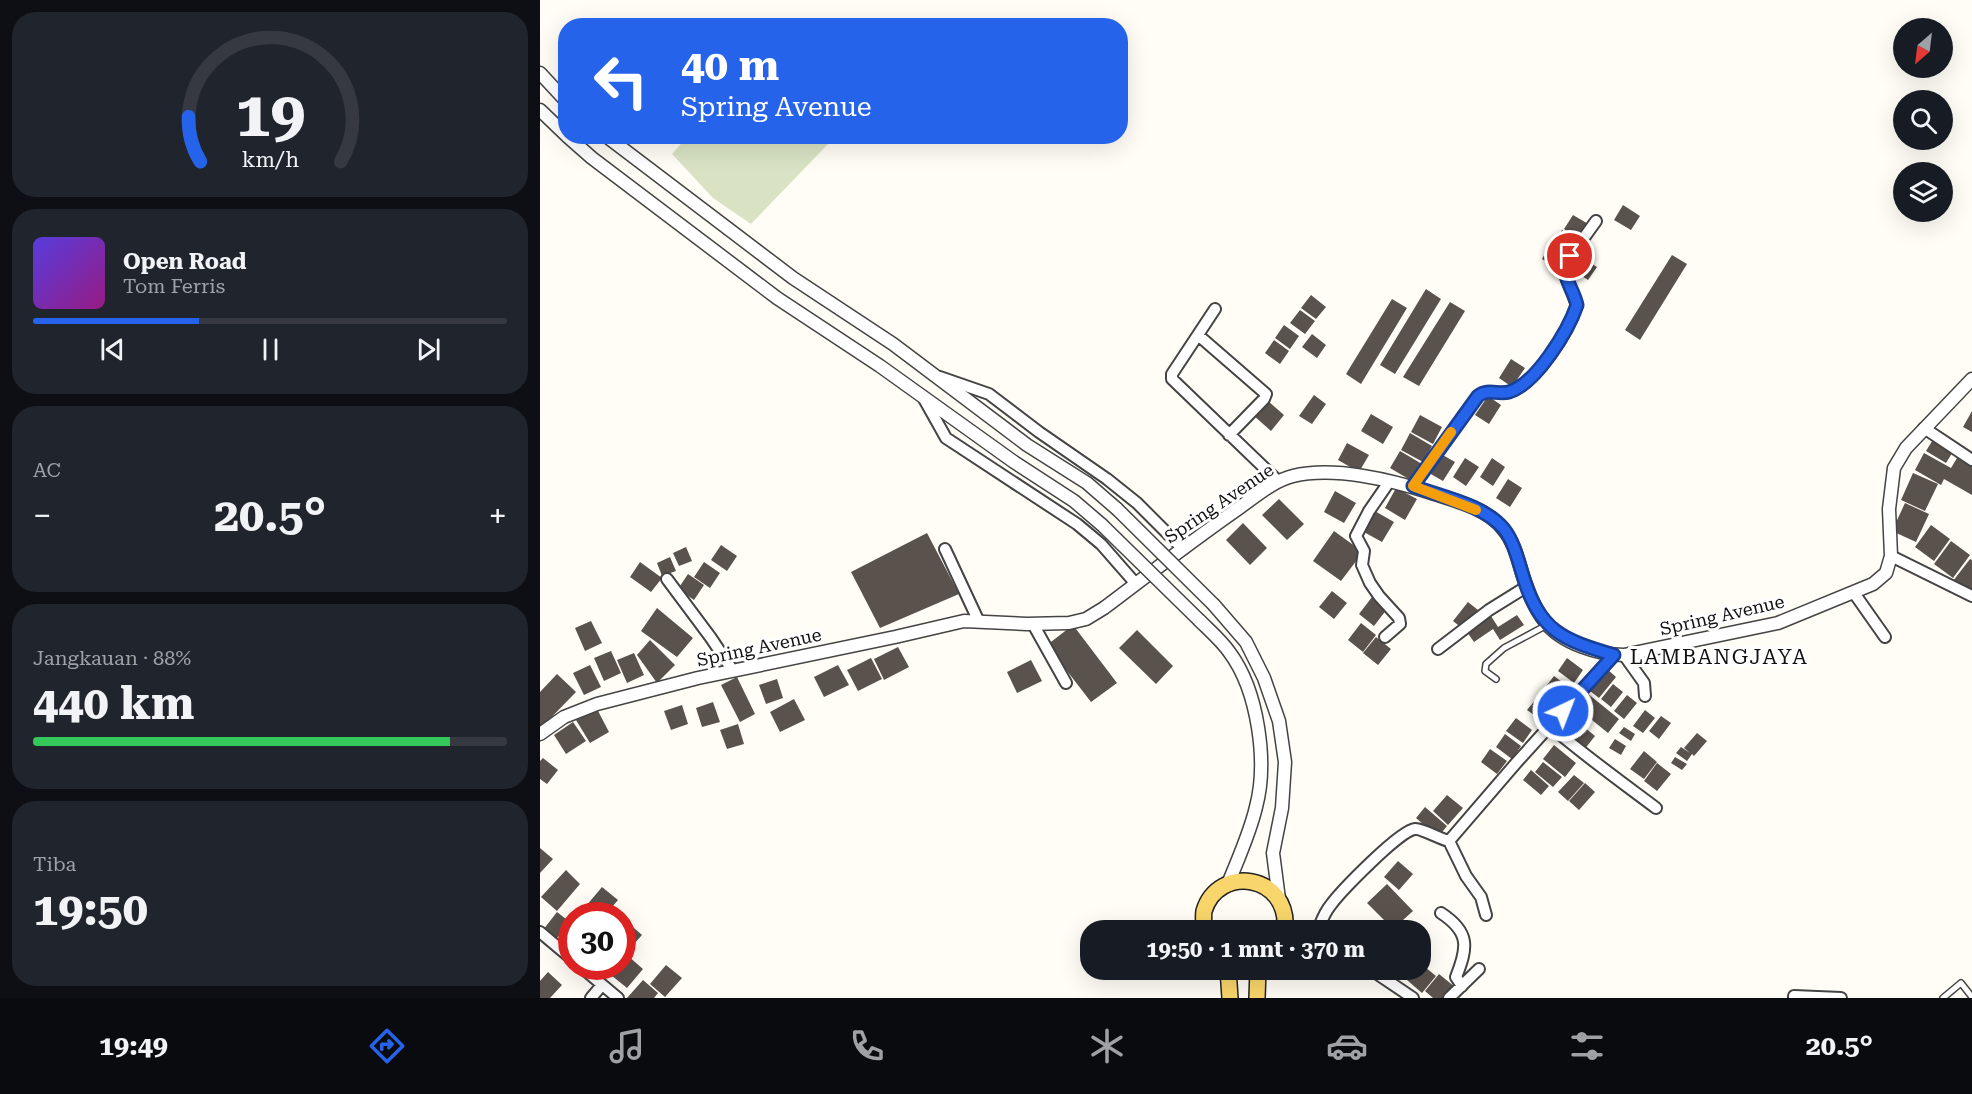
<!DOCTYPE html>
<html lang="id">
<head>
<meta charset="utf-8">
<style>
  :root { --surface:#171b24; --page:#20242c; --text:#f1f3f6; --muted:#9ea1a6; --line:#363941; --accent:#2563eb }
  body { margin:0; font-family:"Roboto Serif",serif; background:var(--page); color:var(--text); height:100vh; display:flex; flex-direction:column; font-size:22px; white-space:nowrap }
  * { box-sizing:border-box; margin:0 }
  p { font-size:20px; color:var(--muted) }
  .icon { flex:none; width:33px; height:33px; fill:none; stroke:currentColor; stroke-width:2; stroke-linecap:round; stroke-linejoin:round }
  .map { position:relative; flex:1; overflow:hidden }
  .drawer { display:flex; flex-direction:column; gap:12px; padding:12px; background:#0d0f14; width:540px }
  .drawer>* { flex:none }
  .guide { position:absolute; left:18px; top:18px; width:570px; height:126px; border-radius:24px; box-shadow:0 6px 24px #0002; background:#2563eb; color:#fff; overflow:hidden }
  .needle { width:39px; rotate:208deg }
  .tools { position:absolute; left:1353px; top:18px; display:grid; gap:12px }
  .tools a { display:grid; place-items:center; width:60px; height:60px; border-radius:50%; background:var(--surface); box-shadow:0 6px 24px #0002; font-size:30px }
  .speed { position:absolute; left:18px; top:902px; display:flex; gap:12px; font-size:30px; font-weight:700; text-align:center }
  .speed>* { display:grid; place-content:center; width:78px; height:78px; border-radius:50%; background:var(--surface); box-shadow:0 6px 24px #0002; line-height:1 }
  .speed .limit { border:9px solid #d22; background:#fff; color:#111 }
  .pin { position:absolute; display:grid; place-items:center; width:51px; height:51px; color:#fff; margin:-26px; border:3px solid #fff; border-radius:50%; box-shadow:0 2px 6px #0007 }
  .me { position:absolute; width:66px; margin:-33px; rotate:43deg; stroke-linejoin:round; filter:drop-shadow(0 0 4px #0008) }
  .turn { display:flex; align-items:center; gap:21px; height:126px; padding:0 24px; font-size:27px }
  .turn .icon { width:78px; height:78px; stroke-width:2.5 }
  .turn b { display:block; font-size:42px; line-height:51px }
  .big { font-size:45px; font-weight:700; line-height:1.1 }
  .drawer .tile { flex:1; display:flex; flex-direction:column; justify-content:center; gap:9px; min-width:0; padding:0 21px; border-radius:24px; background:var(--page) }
  .drawer .dial { align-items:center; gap:0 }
  .dial svg { height:156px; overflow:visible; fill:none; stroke:var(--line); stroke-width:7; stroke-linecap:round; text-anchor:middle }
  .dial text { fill:var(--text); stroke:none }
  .song { display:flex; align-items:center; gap:18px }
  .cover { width:72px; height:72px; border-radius:9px; background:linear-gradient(135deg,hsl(250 70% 55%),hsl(310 70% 35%)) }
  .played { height:6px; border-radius:3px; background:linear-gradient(90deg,var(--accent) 35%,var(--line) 35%) }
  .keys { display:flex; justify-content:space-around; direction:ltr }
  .heat { display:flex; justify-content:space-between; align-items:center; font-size:33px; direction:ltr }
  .charge { height:9px; border-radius:4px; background:linear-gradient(90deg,#34c759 88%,var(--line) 0) }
  .trip { position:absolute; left:540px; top:920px; width:351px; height:60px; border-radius:24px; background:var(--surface); box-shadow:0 6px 24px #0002; font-weight:700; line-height:60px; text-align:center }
  .tab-bar { display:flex; height:96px; justify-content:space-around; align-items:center; background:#090b0e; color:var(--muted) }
  .tab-bar .icon { width:42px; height:42px }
  .tab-bar .selected { color:var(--accent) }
  .tab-bar b { font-size:27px; color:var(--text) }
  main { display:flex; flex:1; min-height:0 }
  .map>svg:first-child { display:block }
</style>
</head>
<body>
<main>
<section class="drawer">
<div class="tile dial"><svg viewBox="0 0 100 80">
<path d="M14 69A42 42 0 1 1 86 69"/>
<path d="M14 69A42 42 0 0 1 8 46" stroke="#2563eb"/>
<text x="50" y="56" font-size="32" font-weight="700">19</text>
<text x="50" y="72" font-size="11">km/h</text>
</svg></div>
<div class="tile">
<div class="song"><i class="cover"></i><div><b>Open Road</b><p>Tom Ferris</p></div></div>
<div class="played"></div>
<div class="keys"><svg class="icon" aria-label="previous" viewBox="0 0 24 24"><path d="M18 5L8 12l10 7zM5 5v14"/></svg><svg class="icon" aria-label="pause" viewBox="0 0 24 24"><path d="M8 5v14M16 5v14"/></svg><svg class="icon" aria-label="next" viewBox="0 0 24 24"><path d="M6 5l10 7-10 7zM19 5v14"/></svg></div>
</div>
<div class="tile"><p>AC</p>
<div class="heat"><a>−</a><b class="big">20.5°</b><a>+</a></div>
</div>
<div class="tile"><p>Jangkauan · 88%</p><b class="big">440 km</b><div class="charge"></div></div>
<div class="tile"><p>Tiba</p><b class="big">19:50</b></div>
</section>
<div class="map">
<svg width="1432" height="998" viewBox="0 0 1432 998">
  <rect width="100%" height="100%" fill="#fffdf5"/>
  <path fill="#d9e3c4" d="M147,137H280L288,144L211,224L173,198L132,154Z"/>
  <path fill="#5a524d" d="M1083,205L1100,216L1091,230L1074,220Z
    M1033,215L1050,225L1041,240L1024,229Z
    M1022,230L1039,241L1030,255L1013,244Z
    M1010,245L1026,255L1017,268L1002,259Z
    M1132,255L1147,264L1100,340L1085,330Z
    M1041,257L1057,267L1048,280L1033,270Z
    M886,289L901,299L855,374L840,365Z
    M771,295L786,307L776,319L761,308Z
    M852,299L867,308L821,384L806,374Z
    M910,302L925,311L879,386L863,377Z
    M760,310L775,321L765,334L750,323Z
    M744,325L759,336L750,349L735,338Z
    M772,334L786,345L777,358L762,347Z
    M734,340L749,351L740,364L725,353Z
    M971,359L985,368L972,387L959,378Z
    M774,395L786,404L772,424L759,416Z
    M948,396L961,405L949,424L935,415Z
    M727,400L744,415L731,431L713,415Z
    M1432,411V432L1423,427Z
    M831,414L853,427L843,444L821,431Z
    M880,415L902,427L893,444L871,432Z
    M870,433L892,446L883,462L861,450Z
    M1394,438L1414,450L1406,463L1386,451Z
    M807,443L829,455L819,472L798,460Z
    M860,451L882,464L872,481L850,468Z
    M1384,453L1411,468L1417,458L1432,467V495L1404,479L1401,485L1375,470Z
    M901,454L915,462L903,481L889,473Z
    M925,458L939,467L926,486L913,477Z
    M952,458L965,467L953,486L940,477Z
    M1373,473L1398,484L1385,511L1361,500Z
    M968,479L982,488L970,507L956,498Z
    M856,488L877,499L865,520L845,508Z
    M795,491L816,503L804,523L784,512Z
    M739,499L764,524L747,540L722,515Z
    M1365,503L1389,514L1376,542L1352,531Z
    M833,510L854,522L842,542L822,531Z
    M703,523L727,548L710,565L686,540Z
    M1391,525L1410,539L1394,561L1375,547Z
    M794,531L823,552L801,581L773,561Z
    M387,533L419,594L340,628L311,572Z
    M1411,541L1430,555L1413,578L1394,564Z
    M181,545L197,556L187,571L171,560Z
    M146,547L152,561L139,566L133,553Z
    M130,557L136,571L122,576L117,563Z
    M1430,559L1432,560V595L1413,581Z
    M100,562L122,578L111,592L90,577Z
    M164,562L180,573L170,588L154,577Z
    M148,574L164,585L154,600L138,589Z
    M792,591L807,603L794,619L779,607Z
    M832,597L847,609L834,626L819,614Z
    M928,602L938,610L923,629L913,621Z
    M117,608L153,638L137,657L101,631Z
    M977,615L984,625L960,640L953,629L934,642L927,632L951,616L958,627Z
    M51,621L62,643L45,651L35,628Z
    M821,623L836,635L823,652L808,640Z
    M533,625L577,683L551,702L507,645Z
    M597,630L633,666L616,684L579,648Z
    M836,637L851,649L838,665L823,653Z
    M110,640L135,665L117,683L97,655Z
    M358,647L369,667L344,680L334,659Z
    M71,651L81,673L64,681L54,658Z
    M94,653L104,675L87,683L77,660Z
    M331,658L342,679L318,691L307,670Z
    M1027,658L1043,670L1034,683L1018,671Z
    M491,660L502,681L477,693L467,672Z
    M50,665L61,687L44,695L33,673Z
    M298,665L309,685L284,697L274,677Z
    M1067,669L1076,677L1059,698L1050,691Z
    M17,674L36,692L0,729V692Z
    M1014,676L1030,688L1021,701L1004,689Z
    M197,677L215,714L200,722L181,685Z
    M237,679L243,698L226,704L219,685Z
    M1073,684L1083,692L1071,707L1061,699Z
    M1047,693L1079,719L1068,733L1036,707Z
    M1087,695L1097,703L1084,719L1074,711Z
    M997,698L1013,710L1004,722L987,710Z
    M254,699L265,720L240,732L230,712Z
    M173,702L180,722L162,727L156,708Z
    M142,705L148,724L131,730L124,711Z
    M57,709L69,732L50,743L36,720Z
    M1105,710L1115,718L1103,733L1093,726Z
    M1121,716L1131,723L1119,739L1109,731Z
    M976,718L992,730L983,743L966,731Z
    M1033,718L1055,736L1044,750L1022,732Z
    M33,722L46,741L26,754L14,735Z
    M198,724L204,744L187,749L180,730Z
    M1084,727L1095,734L1091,741L1079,733Z
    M1157,733L1167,741L1154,756L1152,754L1147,761L1136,753L1141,747L1150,753L1144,748Z
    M965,734L981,746L972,759L956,747Z
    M1075,739L1086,746L1081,755L1069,748Z
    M1014,745L1036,763L1025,777L1003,759Z
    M950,749L967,761L957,774L941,762Z
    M1104,751L1117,762L1104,779L1090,769Z
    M1135,757L1147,764L1142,770L1131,763Z
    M3,758L18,770L7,784L0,779V761Z
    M1003,762L1022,777L1013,787L995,772Z
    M1117,763L1131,774L1117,791L1104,781Z
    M991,770L1009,786L1001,795L983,780Z
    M1034,775L1044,783L1028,801L1018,792Z
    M1045,783L1055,792L1039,810L1029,801Z
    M907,795L923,808L908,825L893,811Z
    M885,807L907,826L898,837L876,818Z
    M0,848L13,859L0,873Z
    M858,861L873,874L859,890L844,877Z
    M26,870L40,884L17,911L1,897Z
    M847,884L873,911L853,929L827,903Z
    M62,887L78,900L65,915H56L46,906Z
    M17,912L31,923L15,940L3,930Z
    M86,921L102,935L85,954L82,952V926Z
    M88,956L103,969L87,988L71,975L79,966H82V962Z
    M880,963L896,976L882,993L867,980L876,969H880Z
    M126,965L142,978L125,997L110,984Z
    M8,972L22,985L10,998H0V981Z
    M899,974L915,987L906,998H893L885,991Z
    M103,980L118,993L114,998H87Z"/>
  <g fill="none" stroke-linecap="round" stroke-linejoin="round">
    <g stroke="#444" stroke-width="8">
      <path id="service" d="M956,679L945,671L946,664L964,648L1007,625
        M1403,998L1421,983L1432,997"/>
    </g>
    <g stroke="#444" stroke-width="14">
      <path id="minor" d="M675,309L632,374V379L738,481
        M658,335L726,394L724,399L689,435
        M400,377L449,394L499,432L567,479L597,503L643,549
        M383,397L406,438L537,524L561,544L596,584
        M1384,428L1432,460
        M873,486L938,396C948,388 958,395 969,392C996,384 1029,331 1037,305L1024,272L1025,264L1056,221
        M405,549L439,622
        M1351,556L1432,596
        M127,579L171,638L193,671
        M1314,593L1345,637
        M493,624L526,683
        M845,637L860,624L859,618L839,596L830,583L822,565L824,551L816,536L829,511L849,482
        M898,649L949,610L986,587
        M1084,655L1104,683L1105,696
        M1010,726C1044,755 1080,781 1116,808
        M909,841L926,876L941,897L946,915
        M901,913C930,932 928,947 916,977L922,986
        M779,930V927C782,920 785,912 790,906C800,892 860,830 875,829C881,828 900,839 909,841L977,762L1074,655
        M0,932L32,959
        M40,966L78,998
        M830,969L873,998
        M51,998L62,985
        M909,998L939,969
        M1254,998V996L1301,998"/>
    </g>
    <g stroke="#444" stroke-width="15">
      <path id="tertiary" d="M0,73L26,101
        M0,110L26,135
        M27,136L52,158L237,298L340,366L474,462L534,501L562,525
        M66,136L253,278L353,344L487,445L547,483L577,509
        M674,605L706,642L724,678L739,721L745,762L742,808L733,853L739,899
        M659,620C669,630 682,641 690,653C718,691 728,762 716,807C710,833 698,859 688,884
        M0,734L24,717L57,704L158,678L355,637L424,621L487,624L529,623L546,619L564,608C609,574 653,540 699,508C716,496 733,481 753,476C794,466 852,480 891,493C915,501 947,508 963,529C977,545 979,568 987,587C991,599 998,613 1006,623C1022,643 1059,655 1084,655L1238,623L1333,584L1346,573L1351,556L1349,509L1354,468L1366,448L1432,379"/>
    </g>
    <g stroke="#222" stroke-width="18">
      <path id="primary" d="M664,930C664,924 663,917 664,911C678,864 750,874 745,930
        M688,969L690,998
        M717,998L718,969"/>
    </g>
    <use href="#service" stroke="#fff" stroke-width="5"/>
    <use href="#minor" stroke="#fff" stroke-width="10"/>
    <use href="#tertiary" stroke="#fff" stroke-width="12"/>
    <use href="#primary" stroke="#f9d66b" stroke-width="15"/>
    <g stroke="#444" stroke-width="15" stroke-linecap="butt">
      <path id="tertiary-bridge" d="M577,509L674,605
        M562,525L659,620"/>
    </g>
    <use href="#tertiary-bridge" stroke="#fff" stroke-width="12"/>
  </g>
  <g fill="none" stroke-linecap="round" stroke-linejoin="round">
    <g stroke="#184099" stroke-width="15">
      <path id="route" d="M1023,711L1074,655C1023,640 999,631 983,576C978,560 974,542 964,529C943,504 902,497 873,486L938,396C948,388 958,395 969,392C996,384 1028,331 1037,305C1033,286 1018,275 1030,256"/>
    </g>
    <use href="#route" stroke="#2563eb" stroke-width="10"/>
    <path stroke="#f59e0b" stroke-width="10" d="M911,432L873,486L936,510"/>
  </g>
  <g text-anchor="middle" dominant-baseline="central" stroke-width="6" stroke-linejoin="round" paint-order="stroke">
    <g font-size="18" fill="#111" stroke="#fff">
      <text transform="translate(679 503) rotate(-34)">Spring Avenue</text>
      <text transform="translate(1182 615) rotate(-13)">Spring Avenue</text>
      <text transform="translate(219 647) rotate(-12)">Spring Avenue</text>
    </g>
    <g font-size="21" letter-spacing="1.5" fill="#111" stroke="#fff">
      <text x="1179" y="657">LAMBANGJAYA</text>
    </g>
  </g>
</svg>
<div class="tools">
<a><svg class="needle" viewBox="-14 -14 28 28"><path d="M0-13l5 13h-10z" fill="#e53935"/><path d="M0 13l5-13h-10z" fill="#9ea1a6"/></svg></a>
<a><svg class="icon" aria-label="search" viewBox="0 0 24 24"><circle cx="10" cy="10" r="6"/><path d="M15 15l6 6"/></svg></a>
<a><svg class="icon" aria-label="layers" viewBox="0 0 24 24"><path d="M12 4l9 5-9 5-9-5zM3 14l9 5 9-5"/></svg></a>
</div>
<div class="speed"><div class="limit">30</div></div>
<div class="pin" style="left:1030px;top:256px;background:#d93025"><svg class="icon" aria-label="arrive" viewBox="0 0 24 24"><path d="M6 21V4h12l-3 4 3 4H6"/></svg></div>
<svg class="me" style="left:1023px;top:711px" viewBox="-20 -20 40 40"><circle r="17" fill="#2563eb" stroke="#fff" stroke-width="3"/><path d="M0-11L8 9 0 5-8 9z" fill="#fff"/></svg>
<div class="trip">19:50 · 1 mnt · 370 m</div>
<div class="guide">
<div class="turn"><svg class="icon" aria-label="left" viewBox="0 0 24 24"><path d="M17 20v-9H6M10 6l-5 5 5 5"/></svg><div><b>40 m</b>Spring Avenue</div></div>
</div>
</div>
</main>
<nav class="tab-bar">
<b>19:49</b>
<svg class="icon selected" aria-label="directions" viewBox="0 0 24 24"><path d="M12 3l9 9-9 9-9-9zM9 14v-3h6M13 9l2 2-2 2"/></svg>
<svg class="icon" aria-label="music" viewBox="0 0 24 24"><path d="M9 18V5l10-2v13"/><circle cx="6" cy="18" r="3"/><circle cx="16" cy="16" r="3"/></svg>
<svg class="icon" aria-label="phone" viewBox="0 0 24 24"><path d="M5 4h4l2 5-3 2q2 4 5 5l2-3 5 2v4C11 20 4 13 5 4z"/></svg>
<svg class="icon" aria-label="climate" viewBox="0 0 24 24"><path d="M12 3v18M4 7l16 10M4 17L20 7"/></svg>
<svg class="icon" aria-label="car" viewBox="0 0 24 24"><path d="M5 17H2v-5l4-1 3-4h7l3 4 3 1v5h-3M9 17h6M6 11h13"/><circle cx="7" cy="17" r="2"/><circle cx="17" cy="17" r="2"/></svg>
<svg class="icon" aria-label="filters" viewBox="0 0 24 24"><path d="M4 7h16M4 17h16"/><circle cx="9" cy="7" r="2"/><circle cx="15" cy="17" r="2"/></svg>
<b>20.5°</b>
</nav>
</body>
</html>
